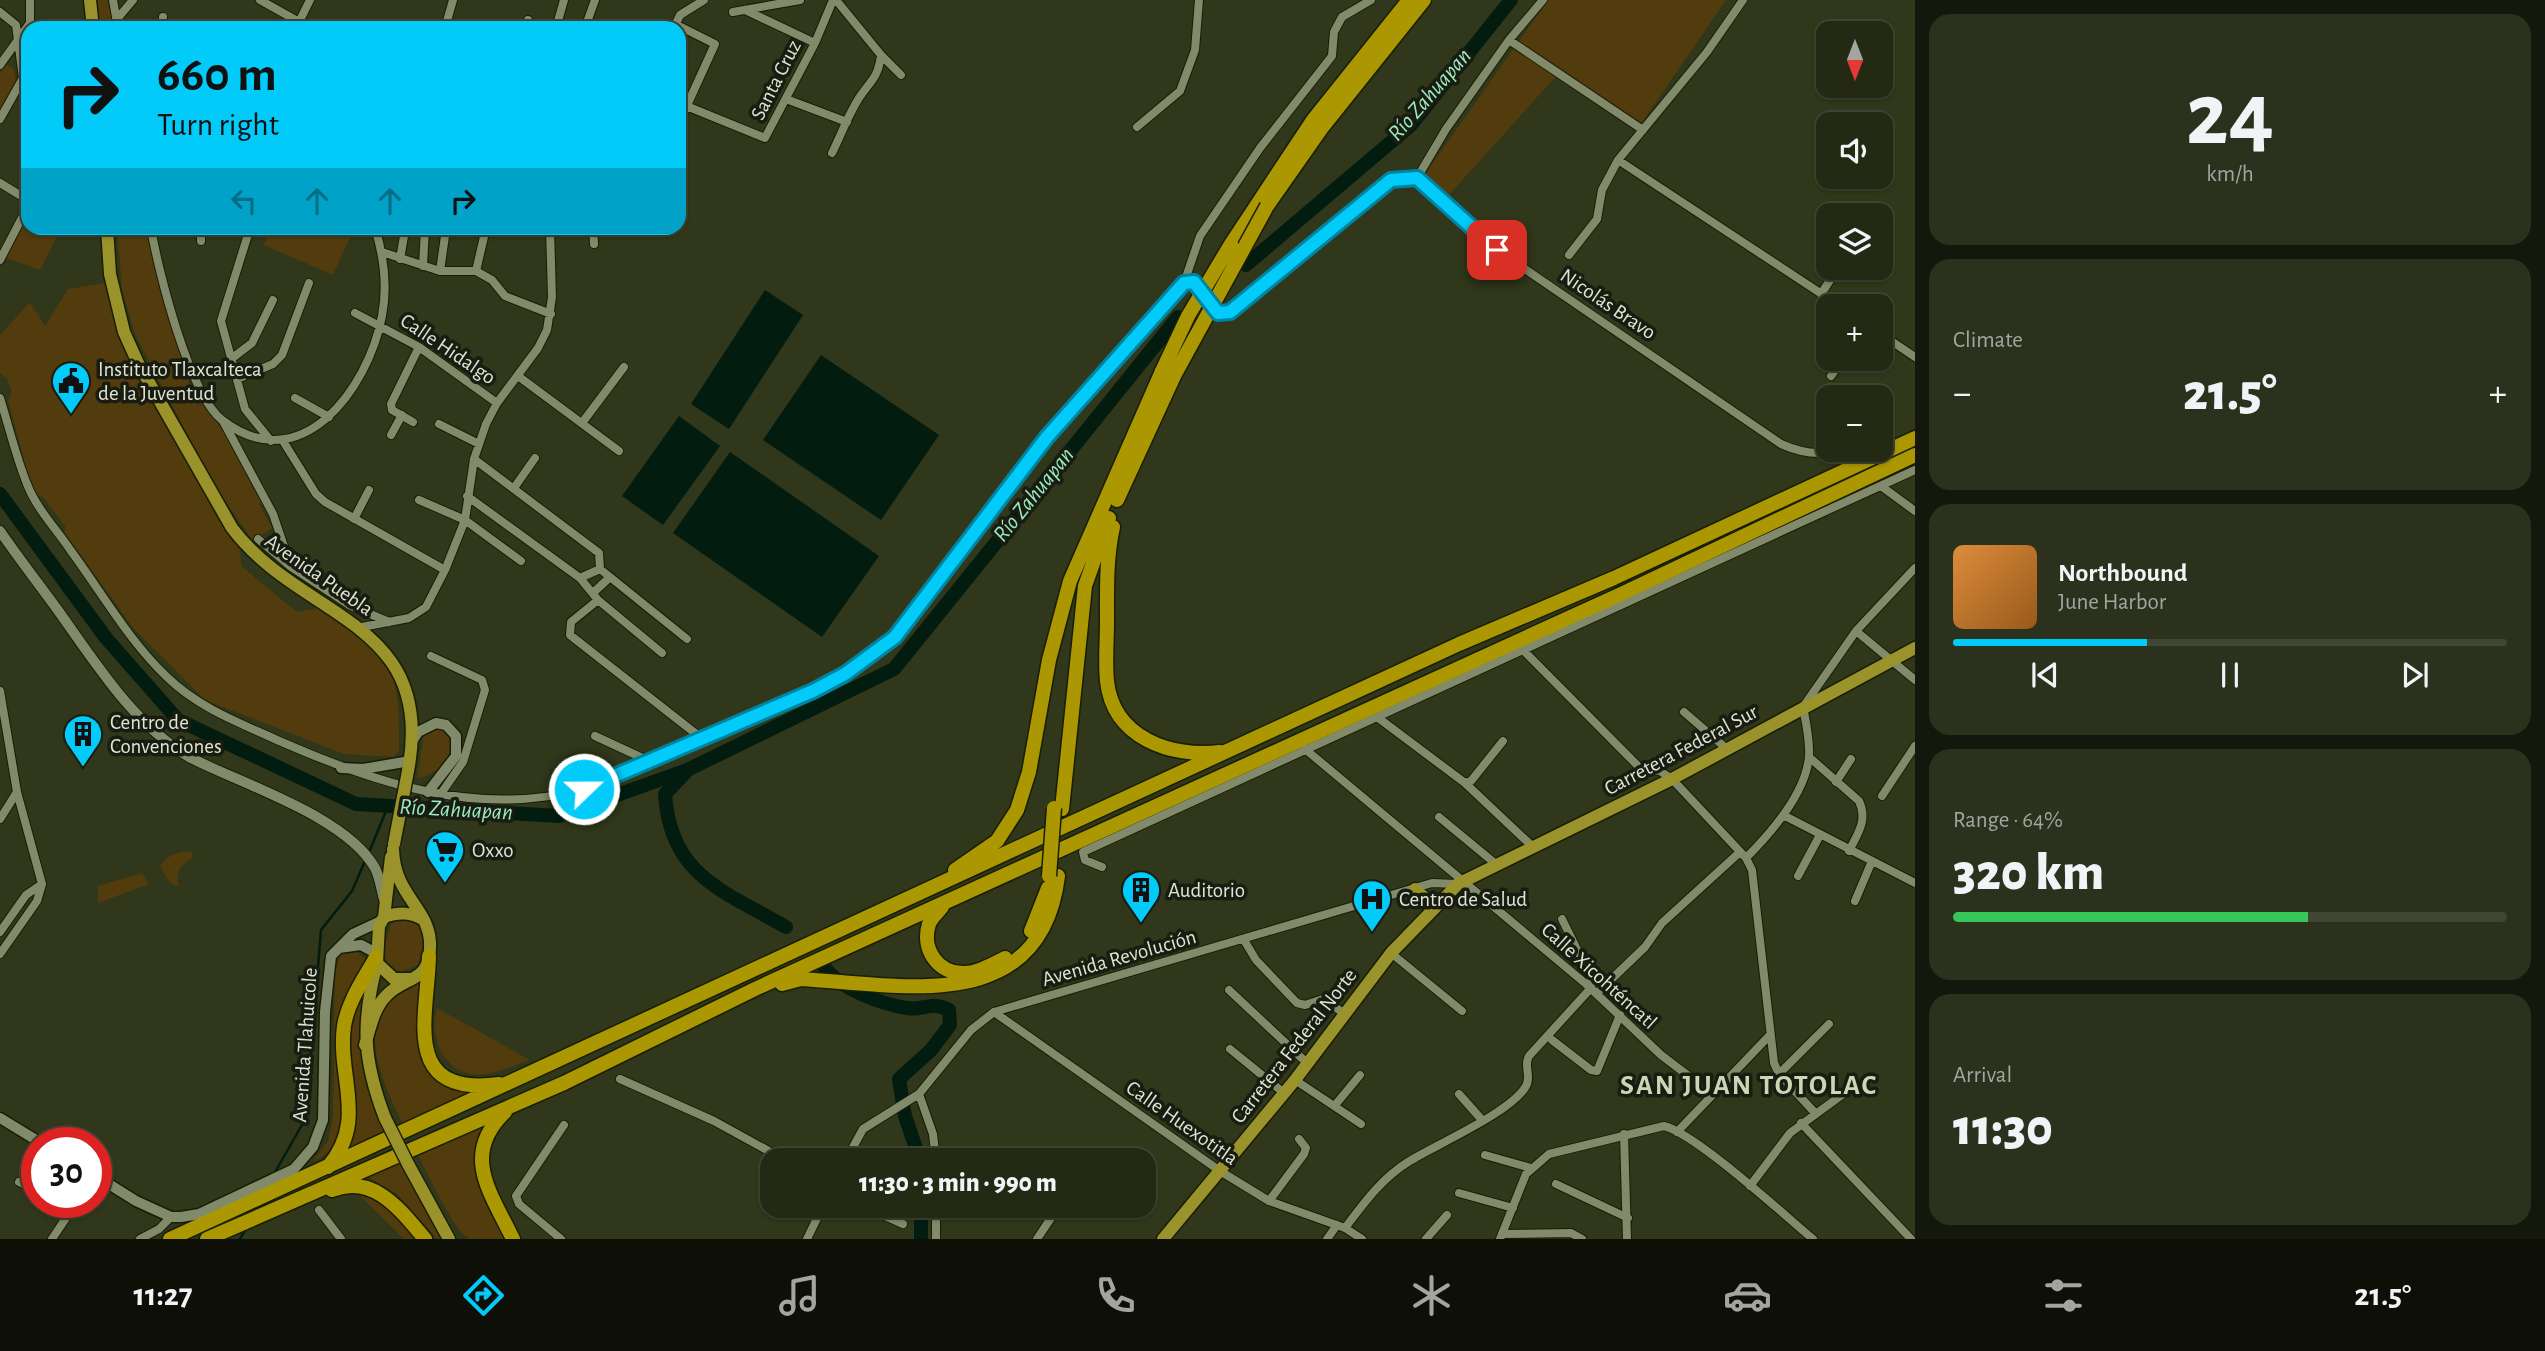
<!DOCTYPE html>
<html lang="en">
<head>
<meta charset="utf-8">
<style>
  :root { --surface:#242914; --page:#2c311d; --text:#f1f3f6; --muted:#a3a6a0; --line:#414534; --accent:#02cbf9 }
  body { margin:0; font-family:"Alegreya Sans",sans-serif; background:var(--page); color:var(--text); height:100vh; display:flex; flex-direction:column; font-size:26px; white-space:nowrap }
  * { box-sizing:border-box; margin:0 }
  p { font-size:23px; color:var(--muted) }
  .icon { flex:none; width:38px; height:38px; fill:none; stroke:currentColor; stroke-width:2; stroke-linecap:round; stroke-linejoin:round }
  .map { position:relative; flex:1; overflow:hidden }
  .side { display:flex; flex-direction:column; gap:14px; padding:14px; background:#14170b; width:630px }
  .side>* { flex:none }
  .top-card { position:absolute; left:21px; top:21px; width:665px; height:214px; border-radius:21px; box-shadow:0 2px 5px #0004,0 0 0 2px var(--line); background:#02cbf9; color:#111; overflow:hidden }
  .needle { width:46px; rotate:180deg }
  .controls { position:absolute; left:1816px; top:21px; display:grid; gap:14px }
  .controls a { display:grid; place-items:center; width:77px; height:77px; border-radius:14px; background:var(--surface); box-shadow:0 2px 5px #0004,0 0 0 2px var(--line); font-size:35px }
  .speed { position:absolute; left:21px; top:1127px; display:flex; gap:14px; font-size:35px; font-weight:700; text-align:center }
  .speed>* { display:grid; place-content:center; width:91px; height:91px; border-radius:50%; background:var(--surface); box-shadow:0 2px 5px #0004,0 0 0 2px var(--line); line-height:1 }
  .speed .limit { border:10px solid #d22; background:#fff; color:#111 }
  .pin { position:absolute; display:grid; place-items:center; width:60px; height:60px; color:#fff; margin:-30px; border-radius:14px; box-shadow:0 4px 10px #0006 }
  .me { position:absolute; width:77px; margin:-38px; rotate:68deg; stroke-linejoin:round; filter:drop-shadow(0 0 5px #0008) }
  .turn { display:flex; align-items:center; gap:24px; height:147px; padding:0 21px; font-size:32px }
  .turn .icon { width:91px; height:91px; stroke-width:2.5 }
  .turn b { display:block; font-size:49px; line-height:60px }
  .lanes { display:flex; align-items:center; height:66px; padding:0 21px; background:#0003; justify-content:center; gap:35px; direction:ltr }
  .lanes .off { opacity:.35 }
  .big { font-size:52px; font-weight:800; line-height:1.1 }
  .side .card { flex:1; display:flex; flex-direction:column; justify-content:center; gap:10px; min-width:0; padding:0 24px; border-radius:21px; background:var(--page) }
  .side .dial { align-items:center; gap:0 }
  .dial b { font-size:91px; line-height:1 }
  .song { display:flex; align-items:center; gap:21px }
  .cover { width:84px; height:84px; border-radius:10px; background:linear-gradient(135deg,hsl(30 70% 55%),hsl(30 70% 35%)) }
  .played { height:7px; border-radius:4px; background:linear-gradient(90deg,var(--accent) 35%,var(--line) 35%) }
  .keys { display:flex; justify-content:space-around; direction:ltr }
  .heat { display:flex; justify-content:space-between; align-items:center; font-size:38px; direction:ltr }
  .charge { height:10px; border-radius:5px; background:linear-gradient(90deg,#34c759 64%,var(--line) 0) }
  .trip { position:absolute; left:760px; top:1148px; width:396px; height:70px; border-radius:21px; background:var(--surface); box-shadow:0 2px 5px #0004,0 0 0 2px var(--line); font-weight:800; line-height:70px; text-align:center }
  .tabs { display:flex; height:112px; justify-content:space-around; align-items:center; background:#0e1008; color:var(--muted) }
  .tabs .icon { width:49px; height:49px }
  .tabs .selected { color:var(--accent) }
  .tabs b { font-size:32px; color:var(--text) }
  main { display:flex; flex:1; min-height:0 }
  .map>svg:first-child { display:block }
</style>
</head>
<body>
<main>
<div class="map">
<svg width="1915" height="1239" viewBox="0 0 1915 1239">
  <rect width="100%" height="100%" fill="#30371a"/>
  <path fill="#37401b" d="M210,228H247L243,239Z"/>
  <path fill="#523b0d" d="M97,0H107L115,28H99Z
    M1548,0H1726L1640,125L1560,72L1448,196L1425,174Z
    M6,64L14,69L16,81L0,109V74Z
    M28,216V228L61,229L40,270L6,258Z
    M117,228H148L154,264L190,386L240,454L267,500L259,504L272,528L262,535L288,557H274L251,538L213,484L135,334L122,289Z
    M272,228H354L333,275L264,245Z
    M104,283L125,353L240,549L241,566L297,612L325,607C391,661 401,662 399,751L393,757L344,754L205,700L134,629L65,533V526L43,497L33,494L8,400L12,392L7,379L0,373V335L30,302L45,326L68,289Z
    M441,728C471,742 439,777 417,778L424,735L428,729Z
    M191,851L193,858C180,864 175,873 179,887L170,883L160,866C166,855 179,852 191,851Z
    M142,873L149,884L98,903V886Z
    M405,916L421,925L425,938L418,965L401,972L387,965L384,947L391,924Z
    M342,951H356L367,960C360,973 351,986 347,1000C334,1044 371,1139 313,1161L328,1141L333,1118L335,970Z
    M424,980L423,1051L464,1090L472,1092L403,1125C387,1090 359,1038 387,1002C396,991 413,988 424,980Z
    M363,991L361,1028L385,1133L344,1151L346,1025Z
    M437,1008L530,1060C513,1065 488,1078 471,1074C441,1069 429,1033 437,1008Z
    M487,1120L478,1145L509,1239C498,1239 481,1239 470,1239C454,1233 427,1172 418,1155Z
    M404,1162L446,1239H437L398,1195L367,1176Z
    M356,1192L380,1200L420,1239H404Z"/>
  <path fill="#021c10" d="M765,290L803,315L729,429L691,404Z
    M821,355L939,435L881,520L763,440Z
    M679,416L720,446L663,525L622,496Z
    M730,452L879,556L822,637L673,533Z"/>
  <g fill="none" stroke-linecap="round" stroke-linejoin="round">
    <path stroke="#021c10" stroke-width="2.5" d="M368,855L388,806
      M274,1174L306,1118L321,930L352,891L365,861
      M240,1239L247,1227"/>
    <path stroke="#021c10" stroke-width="14" d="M1246,265L1411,125L1511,0
      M0,494L106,638L178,720L356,804L559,816L687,770L894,669L1178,317
      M686,772L665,794C670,876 724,891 786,927
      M824,967C841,989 880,1004 907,1008C924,1011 930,1000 949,1010L950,1025L931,1050L899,1079L905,1116L920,1160
      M921,1239V1206"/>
    <g stroke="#181e03" stroke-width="10">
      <path id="minor" d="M113,0L118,28
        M260,0L310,28
        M836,0L881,55L901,75
        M745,10L815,43
        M0,12L16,25L23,78L0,119
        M733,12L800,0
        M117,19L133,0
        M446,24L463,28
        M675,24L715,44L679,123
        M162,28L163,17
        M296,28L310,0
        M445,28L453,0
        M527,28L528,20
        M556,28L564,0
        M585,28L595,0
        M674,28L680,15L704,0
        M1509,40L1643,130
        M0,65L30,23V0
        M786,99L847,122
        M679,103L765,138L815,43L833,0
        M1137,127L1180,91L1195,50L1199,0
        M832,153C841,135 848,115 859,98C870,81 878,79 881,55
        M1618,160L1840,306
        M1417,178L1497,250L1781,444C1799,452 1820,456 1838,450
        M1417,178L1446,129L1509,40L1543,0
        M0,183L28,200
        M151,228C158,270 189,394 222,420C301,481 368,389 382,316C388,285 384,257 375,228
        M201,228V241
        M250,228L221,321L245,409L271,441
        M593,228L594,244
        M382,252L440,271H476L492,280L505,296L551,314
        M1569,255L1597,219L1602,190L1618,160L1707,52L1743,0
        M400,259L404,236
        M0,260L28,206
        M423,266L425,228
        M440,271L445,236
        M476,271L486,228
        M1821,294L1838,268
        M1211,303L1218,313L1230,312L1391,180L1417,178
        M355,313L419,347L497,403
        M1881,334L1915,357
        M231,359L252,343L273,300
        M518,376L619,451
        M1831,376L1843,359
        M237,379L273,364L282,355L309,283
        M0,398C9,427 16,457 27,484C36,508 57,530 71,551C102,593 129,641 167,677C199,708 238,722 277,740C376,783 476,818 585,789L813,691L845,674L895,637L1047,437L1184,283L1200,236L1260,148L1332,56L1334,32L1342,17L1371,0
        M295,398L329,417
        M223,421L273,514L291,567L349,605L389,622
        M413,422L392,410L391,404L419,347
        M582,423L624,367
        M439,424L479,444
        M391,435L402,415
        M283,441L316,494L325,502L445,570
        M474,459L599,553L600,569
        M1881,486L1915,511
        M514,488L535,458
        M467,496L580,578L598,600L662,653
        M419,500L465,520L521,561
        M354,519L369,490
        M258,539L291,567
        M580,578L600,569L687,639
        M594,592L610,577
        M598,600L571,622L570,635L700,737
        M362,627L409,618L426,607L445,570L465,520L474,459L486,424L497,403L538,348L547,330L552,297L550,228
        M1856,631L1915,680
        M1522,649L1640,768L1660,771L1672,779L1746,858L1752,870L1774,1063L1779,1074L1816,1114
        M431,656L482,680L485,690L463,762L440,795
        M0,691L17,792L42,884L37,901L0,954
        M1684,712L1727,749
        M1377,717L1465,783L1533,847
        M595,736L651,762
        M1305,749L1586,984L1661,1055L1711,1093
        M1809,757L1859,801C1868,820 1858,833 1849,851
        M1836,782L1851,759
        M1465,783L1471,781L1503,741
        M1882,796L1915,746
        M1785,816L1915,883
        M1439,817L1497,865
        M0,819L17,792
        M1746,858C1771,833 1806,794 1809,756C1810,740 1806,722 1803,707L1856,631L1915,568
        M1102,867L1085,860L1083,852L1915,470
        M1798,876L1820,835
        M1855,901L1872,861
        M0,932L26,895L42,884
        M1244,940L1256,960L1297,1003L1305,1005L1323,999L1345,1014
        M1391,953L1462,1011
        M1229,990L1307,1063
        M1597,993L1645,947L1662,923L1740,852
        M994,1012L1220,1171L1269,1201L1345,1228L1362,1239
        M1552,1040L1591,1070L1597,1071L1620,1015
        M1230,1049L1284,1093
        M1779,1074L1829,1024
        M620,1079L714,1121L785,1160
        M1295,1080L1361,1124
        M919,1094L933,1134L936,1160
        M1459,1094L1482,1120
        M1336,1104L1360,1075
        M1801,1123L1911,1239
        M1677,1132L1769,1036
        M1624,1134L1627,1239
        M1485,1155L1531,1168
        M846,1160L863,1129L919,1094L971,1030L994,1012L1432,883L1458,884
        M19,1182L37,1191
        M1556,1184L1628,1218
        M1750,1186L1790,1133L1854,1086
        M1459,1193L1513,1208
        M1269,1201L1304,1154L1306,1148L1299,1139
        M863,1206L903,1224
        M319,1210L341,1239
        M1345,1228C1364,1203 1381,1179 1408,1162C1435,1145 1512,1112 1526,1086C1532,1076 1523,1066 1529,1056L1591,988V978L1562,919
        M1502,1234L1571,1233L1582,1239
        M52,1239L66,1218V1211L57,1202
        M140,1239L159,1229L171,1217
        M561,1239L519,1204L516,1196L564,1125
        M807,1239L823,1206
        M936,1239V1206
        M1037,1239L1059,1206
        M1327,1239L1337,1225
        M1426,1239L1447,1215
        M1500,1239L1526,1174L1549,1154L1664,1126C1696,1134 1783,1214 1813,1239"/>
    </g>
    <g stroke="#181e03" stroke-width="12">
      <path id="tertiary" d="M0,531C18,557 38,583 57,609C95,662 132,723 189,757C241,784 346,816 375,868C380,878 381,889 384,899"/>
    </g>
    <g stroke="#181e03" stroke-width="13">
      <path id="secondary" d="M411,743L418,732L436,723L446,725L456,736V756L428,792
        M341,768L363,769L410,761
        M339,948L361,945L376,953
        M0,1118L41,1143
        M96,1176L136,1201L171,1217H181L199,1214L294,1169L313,1147L323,1120L325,1012L331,956L353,934L381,921"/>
    </g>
    <g stroke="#181e03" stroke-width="15">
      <path id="primary" d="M90,0L93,28
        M107,228L110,274L124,332L138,363L232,528C301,620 437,619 408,771
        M1415,889L1429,902L1431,909
        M384,917L391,857
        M377,963C361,1023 363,1061 385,1118
        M412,979H394L377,963L379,926L384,917C399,912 411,912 424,920
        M365,1045C370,1028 374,1008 386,996C405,975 432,984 430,942C428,907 394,895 393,849
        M408,1164L449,1239
        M1163,1239L1295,1080L1391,953L1458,884L1672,779L1915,648"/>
    </g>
    <g stroke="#181e03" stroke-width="17">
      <path id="motorway" d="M1267,206L1321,129L1424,0
        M1231,244L1313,120L1409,0
        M1117,500L1174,376
        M1113,527C1106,559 1107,590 1107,622C1107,642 1105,662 1107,681C1113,738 1171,758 1220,752
        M1062,809L1085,586L1109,518
        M955,870L997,841L1017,810L1029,772L1049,660L1070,581L1162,371
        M942,907C938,912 931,918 929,924C921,949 938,974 964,973C978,973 993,964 1005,958
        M1031,931L1048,888
        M429,956C428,1015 399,1097 499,1084
        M782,984L801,979C903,985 1041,1017 1058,876
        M505,1112C460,1155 491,1193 513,1239
        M328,1167C368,1120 337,1078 344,1026C348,1001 364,979 376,957
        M332,1190C374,1173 401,1211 425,1239
        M170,1239L1459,644L1614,578L1915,438
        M207,1239L564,1083L755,989L1621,594L1915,455"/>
    </g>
    <use href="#minor" stroke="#818a6a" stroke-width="8"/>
    <use href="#tertiary" stroke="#818a6a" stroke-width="10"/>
    <use href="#secondary" stroke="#818a6a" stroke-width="10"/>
    <use href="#primary" stroke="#9a922b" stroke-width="12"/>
    <use href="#motorway" stroke="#ab9701" stroke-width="14"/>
    <g stroke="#181e03" stroke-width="15" stroke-linecap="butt">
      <path id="primary-bridge" d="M394,844L408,771
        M385,1118L408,1164"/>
    </g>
    <g stroke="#181e03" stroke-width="17" stroke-linecap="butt">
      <path id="motorway-bridge" d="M1162,371L1188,316L1231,244
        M1174,376L1267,206
        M1049,876L1054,808"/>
    </g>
    <use href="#primary-bridge" stroke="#9a922b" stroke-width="12"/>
    <use href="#motorway-bridge" stroke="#ab9701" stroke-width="14"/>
  </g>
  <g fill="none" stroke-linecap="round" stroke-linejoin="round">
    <g stroke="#0184a2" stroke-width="18">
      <path id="route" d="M584,789L813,691L845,674L895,637L1047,437L1184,283L1194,282L1218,313L1230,312L1391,180L1417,178L1497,250"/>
    </g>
    <use href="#route" stroke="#02cbf9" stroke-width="12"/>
  </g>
  <defs>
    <g id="civic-pin" transform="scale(2.0125)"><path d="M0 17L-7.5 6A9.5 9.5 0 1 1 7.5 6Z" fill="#02cbf9" stroke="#191c10"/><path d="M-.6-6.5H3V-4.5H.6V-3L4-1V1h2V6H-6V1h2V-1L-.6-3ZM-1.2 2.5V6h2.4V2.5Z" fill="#111"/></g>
    <g id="building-pin" transform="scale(2.0125)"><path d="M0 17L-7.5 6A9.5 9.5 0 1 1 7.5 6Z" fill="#02cbf9" stroke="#191c10"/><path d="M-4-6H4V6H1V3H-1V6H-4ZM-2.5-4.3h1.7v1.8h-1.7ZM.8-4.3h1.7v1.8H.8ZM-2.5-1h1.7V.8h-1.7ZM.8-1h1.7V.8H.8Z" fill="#111"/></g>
    <g id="supermarket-pin" transform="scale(2.0125)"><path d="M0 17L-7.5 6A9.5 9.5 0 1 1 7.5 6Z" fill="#02cbf9" stroke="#191c10"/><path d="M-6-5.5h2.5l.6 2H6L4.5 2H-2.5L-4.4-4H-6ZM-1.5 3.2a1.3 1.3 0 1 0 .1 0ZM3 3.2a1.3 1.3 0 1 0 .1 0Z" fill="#111"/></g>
    <g id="hospital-pin" transform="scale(2.0125)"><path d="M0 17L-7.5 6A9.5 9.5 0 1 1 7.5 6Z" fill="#02cbf9" stroke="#191c10"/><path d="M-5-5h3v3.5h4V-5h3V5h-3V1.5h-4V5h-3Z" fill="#111"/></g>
  </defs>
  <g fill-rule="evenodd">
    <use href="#civic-pin" x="71" y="381"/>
    <use href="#building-pin" x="83" y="734"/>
    <use href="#supermarket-pin" x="445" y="850"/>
    <use href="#building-pin" x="1141" y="890"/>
    <use href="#hospital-pin" x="1372" y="899"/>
  </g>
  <g text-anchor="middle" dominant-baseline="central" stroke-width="7" stroke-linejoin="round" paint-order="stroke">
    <g font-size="21" fill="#dfe4d3" stroke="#191c10">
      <text transform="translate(776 80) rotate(-63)">Santa Cruz</text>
      <text transform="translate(1608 304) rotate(34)">Nicolás Bravo</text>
      <text transform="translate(448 349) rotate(34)">Calle Hidalgo</text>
      <text transform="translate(319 575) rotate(35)">Avenida Puebla</text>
      <text transform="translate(1681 750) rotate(-28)">Carretera Federal Sur</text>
      <text transform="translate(1119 958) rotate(-16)">Avenida Revolución</text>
      <text transform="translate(1599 976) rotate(42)">Calle Xicohténcatl</text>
      <text transform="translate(305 1045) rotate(-86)">Avenida Tlahuicole</text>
      <text transform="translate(1294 1046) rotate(-52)">Carretera Federal Norte</text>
      <text transform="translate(1182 1123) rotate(35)">Calle Huexotitla</text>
    </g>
    <g font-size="21" fill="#dfe4d3" stroke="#191c10" text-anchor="start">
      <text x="98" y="369">Instituto Tlaxcalteca<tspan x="98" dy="24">de la Juventud</tspan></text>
      <text x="110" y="722">Centro de<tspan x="110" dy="24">Convenciones</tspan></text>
      <text x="472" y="850">Oxxo</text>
      <text x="1168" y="890">Auditorio</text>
      <text x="1399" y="899">Centro de Salud</text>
    </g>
    <g font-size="23" font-style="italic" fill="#9becc2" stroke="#191c10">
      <text transform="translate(1430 95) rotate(-49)">Río Zahuapan</text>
      <text transform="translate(1034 495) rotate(-51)">Río Zahuapan</text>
      <text transform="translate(456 810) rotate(3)">Río Zahuapan</text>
    </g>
    <g font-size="28" font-weight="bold" letter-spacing="2" fill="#ccd6b4" stroke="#191c10">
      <text x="1749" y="1086">SAN JUAN TOTOLAC</text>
    </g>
  </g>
</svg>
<div class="controls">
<a><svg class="needle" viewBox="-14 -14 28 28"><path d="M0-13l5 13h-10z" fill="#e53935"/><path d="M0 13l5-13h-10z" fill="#a3a6a0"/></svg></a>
<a><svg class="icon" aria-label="sound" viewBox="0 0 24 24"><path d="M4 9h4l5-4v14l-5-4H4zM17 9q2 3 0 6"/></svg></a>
<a><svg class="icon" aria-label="layers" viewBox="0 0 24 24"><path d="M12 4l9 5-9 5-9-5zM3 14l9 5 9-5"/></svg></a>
<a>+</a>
<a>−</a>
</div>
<div class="speed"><div class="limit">30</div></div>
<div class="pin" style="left:1497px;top:250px;background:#d93025"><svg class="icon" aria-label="arrive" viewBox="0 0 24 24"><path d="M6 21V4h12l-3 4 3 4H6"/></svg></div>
<svg class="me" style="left:584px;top:789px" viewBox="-20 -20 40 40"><circle r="17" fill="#02cbf9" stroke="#fff" stroke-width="3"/><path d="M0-11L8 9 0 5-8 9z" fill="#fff"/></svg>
<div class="trip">11:30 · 3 min · 990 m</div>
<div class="top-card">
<div class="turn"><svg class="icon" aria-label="right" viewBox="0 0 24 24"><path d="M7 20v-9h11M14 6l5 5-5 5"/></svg><div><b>660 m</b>Turn right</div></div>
<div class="lanes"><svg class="icon off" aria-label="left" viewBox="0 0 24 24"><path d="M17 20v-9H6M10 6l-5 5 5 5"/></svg><svg class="icon off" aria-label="ahead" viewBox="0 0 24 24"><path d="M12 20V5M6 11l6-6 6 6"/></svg><svg class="icon off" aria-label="ahead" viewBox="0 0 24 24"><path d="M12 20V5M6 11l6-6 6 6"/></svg><svg class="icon" aria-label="right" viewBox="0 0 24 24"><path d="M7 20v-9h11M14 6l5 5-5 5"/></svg></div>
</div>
</div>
<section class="side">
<div class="card dial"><b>24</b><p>km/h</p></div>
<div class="card"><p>Climate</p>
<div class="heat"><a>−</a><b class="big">21.5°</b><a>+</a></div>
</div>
<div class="card">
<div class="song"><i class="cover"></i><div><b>Northbound</b><p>June Harbor</p></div></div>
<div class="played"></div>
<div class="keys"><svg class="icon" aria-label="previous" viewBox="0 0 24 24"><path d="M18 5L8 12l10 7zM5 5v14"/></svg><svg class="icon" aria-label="pause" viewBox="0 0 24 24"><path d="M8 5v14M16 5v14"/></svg><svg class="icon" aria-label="next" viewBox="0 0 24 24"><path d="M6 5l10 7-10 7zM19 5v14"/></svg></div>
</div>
<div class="card"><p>Range · 64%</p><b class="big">320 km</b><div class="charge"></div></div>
<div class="card"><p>Arrival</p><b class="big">11:30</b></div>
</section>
</main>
<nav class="tabs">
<b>11:27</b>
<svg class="icon selected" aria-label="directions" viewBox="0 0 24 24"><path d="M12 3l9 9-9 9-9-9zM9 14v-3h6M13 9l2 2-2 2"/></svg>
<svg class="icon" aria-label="music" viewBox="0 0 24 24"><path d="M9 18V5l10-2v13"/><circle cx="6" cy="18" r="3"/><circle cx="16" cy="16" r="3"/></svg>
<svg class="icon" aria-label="phone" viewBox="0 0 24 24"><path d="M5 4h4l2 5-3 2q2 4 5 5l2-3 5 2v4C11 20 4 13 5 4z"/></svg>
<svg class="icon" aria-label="climate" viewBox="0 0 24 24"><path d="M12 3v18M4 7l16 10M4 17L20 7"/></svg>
<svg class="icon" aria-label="car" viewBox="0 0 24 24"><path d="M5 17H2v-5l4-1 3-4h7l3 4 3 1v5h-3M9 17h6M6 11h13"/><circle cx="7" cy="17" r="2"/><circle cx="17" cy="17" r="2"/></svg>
<svg class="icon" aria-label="filters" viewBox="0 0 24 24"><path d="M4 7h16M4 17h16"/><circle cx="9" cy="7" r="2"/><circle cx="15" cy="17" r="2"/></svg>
<b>21.5°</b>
</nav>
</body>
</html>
